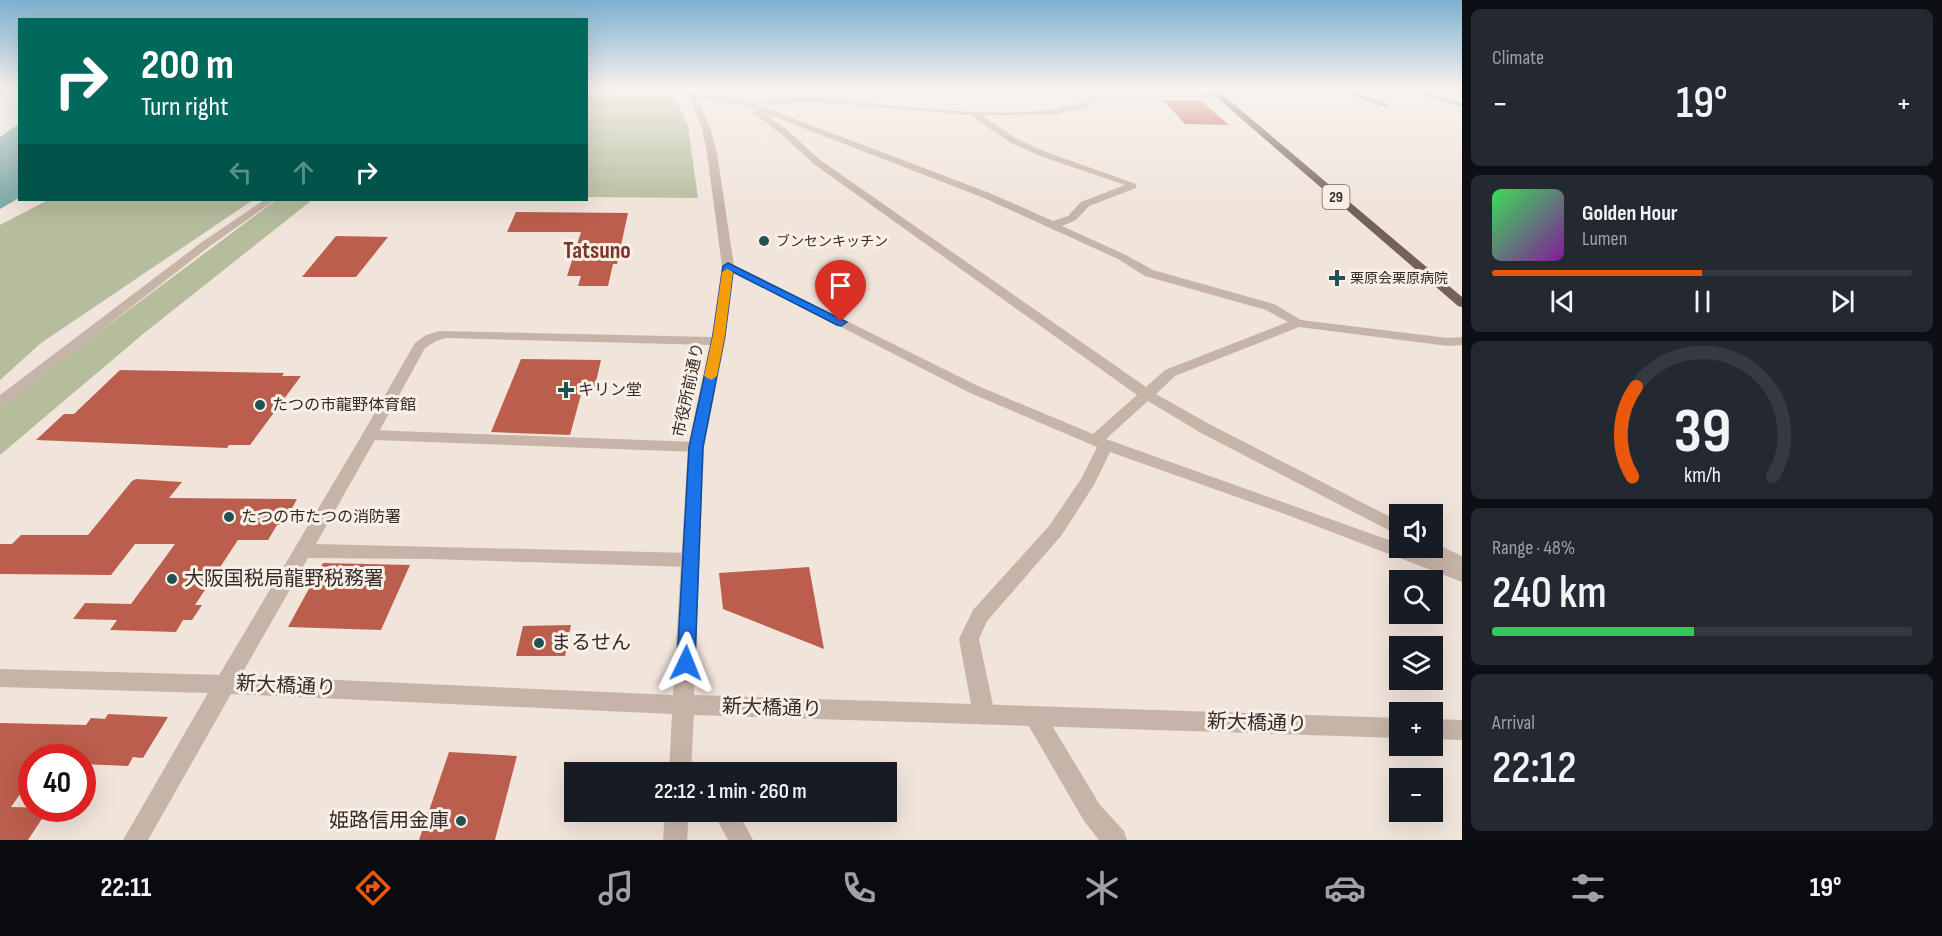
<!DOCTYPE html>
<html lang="en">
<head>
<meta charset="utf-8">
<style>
  :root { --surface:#171b24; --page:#242831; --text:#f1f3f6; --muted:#9ea1a6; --line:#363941; --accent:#ea580c }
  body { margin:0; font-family:"Sofia Sans Condensed","Noto Sans JP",sans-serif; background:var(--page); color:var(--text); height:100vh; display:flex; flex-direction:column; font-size:22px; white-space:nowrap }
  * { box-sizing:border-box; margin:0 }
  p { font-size:20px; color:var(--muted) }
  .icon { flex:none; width:33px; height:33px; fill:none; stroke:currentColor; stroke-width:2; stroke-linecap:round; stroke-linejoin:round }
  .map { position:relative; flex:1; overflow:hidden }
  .side { display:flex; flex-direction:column; gap:9px; padding:9px; background:#0d0f14; width:480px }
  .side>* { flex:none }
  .top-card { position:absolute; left:18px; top:18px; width:570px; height:183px; border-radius:0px; box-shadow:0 6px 24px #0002; background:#00695c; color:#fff; overflow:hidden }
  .fabs { position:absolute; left:1389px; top:504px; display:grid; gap:12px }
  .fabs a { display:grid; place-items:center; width:54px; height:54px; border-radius:0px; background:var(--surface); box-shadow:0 6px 24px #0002; font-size:30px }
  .speed { position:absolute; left:18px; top:744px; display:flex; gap:12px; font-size:30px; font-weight:700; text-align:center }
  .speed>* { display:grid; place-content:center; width:78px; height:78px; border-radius:50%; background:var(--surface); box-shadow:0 6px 24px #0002; line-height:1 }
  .speed .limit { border:9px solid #d22; background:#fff; color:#111 }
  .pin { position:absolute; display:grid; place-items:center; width:51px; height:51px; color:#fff; margin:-62px -26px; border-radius:50% 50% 50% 0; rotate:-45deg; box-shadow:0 0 6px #0007 }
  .pin .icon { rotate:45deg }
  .me { position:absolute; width:66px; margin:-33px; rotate:2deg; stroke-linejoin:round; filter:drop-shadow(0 0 4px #0008) }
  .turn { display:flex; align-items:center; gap:21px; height:126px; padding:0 24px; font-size:27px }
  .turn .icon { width:78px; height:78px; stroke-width:2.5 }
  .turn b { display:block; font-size:42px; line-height:51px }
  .lanes { display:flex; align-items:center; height:57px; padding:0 24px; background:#0003; justify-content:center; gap:30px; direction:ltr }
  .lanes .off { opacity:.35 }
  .big { font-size:45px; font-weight:600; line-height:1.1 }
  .side .tile { flex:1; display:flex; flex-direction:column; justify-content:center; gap:9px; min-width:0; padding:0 21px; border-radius:9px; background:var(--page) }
  .side .dial { align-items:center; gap:0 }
  .dial svg { height:156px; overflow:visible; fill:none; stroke:var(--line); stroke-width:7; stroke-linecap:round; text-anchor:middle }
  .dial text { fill:var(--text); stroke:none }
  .song { display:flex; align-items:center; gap:18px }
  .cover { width:72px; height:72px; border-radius:9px; background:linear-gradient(135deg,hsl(130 70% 55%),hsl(290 70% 35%)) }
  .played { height:6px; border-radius:3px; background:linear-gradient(90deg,var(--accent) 50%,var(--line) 50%) }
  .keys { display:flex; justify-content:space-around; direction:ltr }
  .heat { display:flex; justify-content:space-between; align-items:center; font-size:33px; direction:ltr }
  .charge { height:9px; border-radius:4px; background:linear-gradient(90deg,#34c759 48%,var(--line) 0) }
  .trip { position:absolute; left:564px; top:762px; width:333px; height:60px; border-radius:0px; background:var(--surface); box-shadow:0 6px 24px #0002; font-weight:600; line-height:60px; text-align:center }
  .dock { display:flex; height:96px; justify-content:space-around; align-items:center; background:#090b0e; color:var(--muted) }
  .dock .icon { width:42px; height:42px }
  .dock .current { color:var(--accent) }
  .dock b { font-size:27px; color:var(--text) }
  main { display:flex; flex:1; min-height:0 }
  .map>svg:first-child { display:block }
</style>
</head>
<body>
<main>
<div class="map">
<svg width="1462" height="840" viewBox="0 0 1462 840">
  <rect width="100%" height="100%" fill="#f0e4db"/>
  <path fill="#b5bd9d" d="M587,89H670L688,126L698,198L587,197Z
    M48,200H253L41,343L0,380V225Z
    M276,200H312L143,334L0,455V406Z"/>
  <path fill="#7daaa8" d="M19,124V198L0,209V137Z"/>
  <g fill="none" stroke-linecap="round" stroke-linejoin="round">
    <path stroke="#7daaa8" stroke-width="4" d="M1340,89L1385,105
      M1412,89L1462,105"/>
  </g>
  <path fill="#bc5e4d" d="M1163,100H1200L1229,125L1185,124Z
    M516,212L628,213L617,264H613L608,286H578L581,276H567L581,232H507Z
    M336,236L388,237L356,277H302Z
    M521,359L601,360L594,390L582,391L570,435L491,432Z
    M120,370L284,373L282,376H301L250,445H229L227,448L36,440L64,414H74Z
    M136,479L182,482L169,498L297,499L283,525H277L268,540H238L195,605H202L192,620H183L176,632L110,630L117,620L73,619L85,603L131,604L175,544H135L111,575L0,574V544H12L21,535H88L132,481Z
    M323,563L410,565L381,630L288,627Z
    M809,567L824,649L723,609L719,573Z
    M571,625L565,656H516L523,626Z
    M108,714L168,717L143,758L133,757L128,766L82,764V758H32L31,779L11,807L49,808L28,840H0V723L86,725L91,718L105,719Z
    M449,752L517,756L495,840H419Z"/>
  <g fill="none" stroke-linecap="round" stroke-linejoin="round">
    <path fill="#c7b4a8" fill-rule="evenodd" d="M822,89H839L808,96L804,94Z
      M1079,89H1089L1100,95L1218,93L1222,95L1218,97L1101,99L1083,109L1049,115H981L1017,139L1046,152L1136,184V188L1089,206L1076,220L1062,226L1126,255L1153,270L1274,304L1301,320L1448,338L1462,337V345L1448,346L1299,327L1175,376L1156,394L1211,425L1400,522V536L1201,433L1148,401L1106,439L1400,544V548H1409L1428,554L1422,548H1432V542L1462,556V582L1282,513L1110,452L1094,485L1061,536L987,621L979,639L995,715L992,722L984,725L976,722L973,715L959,639L973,610L1049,526L1081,479L1097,447L968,392L722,266L728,263L732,264L978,386L1093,434L1137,395L814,164L780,133L754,114L753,112L756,110L743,105L689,97C705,87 730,100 747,101C770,102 793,96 816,98C885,102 1034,129 1093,97ZM815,102L970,115L1011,143L1040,156L1125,185L1081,202L1068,216L1053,221L992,194L758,105ZM762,112L984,198L1118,259L1145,276L1266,310L1288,322L1165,370L1146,387L820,160L786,129Z
      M264,200H275L210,246L5,405L0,407V395L202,242Z
      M370,430L696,442L702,443L704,447L702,451L696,452L375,440L316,544L691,553L697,555L700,560L697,565L691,567L429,559L308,558L232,691L225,693L218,691L215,684L218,677L362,435Z
      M1034,706L1042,709L1100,805L1124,831L1127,840H1099L1084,821L1023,716L1026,709Z
      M713,812H738L753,840H728Z"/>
    <path fill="#c7b4a8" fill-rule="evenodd" d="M685,89H693L710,128L717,153L734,266L725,341L704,447L694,695L1400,718V738L694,715L691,772H669L672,714L231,694L148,840H123L208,693L0,687V669L225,675L673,695L688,447L710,345L446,338L436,341L425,348L375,439L370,440L362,435L415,343L426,335L440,331L712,337L722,266L707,153L702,128Z
      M1432,719L1462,720V740L1432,739Z
      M665,812H689L687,840H663Z"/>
    <path fill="#75615a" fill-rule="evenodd" d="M6,89H18L0,96V91Z
      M1207,89H1216L1462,297V307L1458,306Z"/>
  </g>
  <linearGradient id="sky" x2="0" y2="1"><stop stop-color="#7db0ce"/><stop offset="0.43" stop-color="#f8f3ef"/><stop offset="1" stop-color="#f8f3ef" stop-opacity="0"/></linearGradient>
  <rect width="1462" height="207" fill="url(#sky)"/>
  <path fill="#1a73e8" stroke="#114b97" stroke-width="1.5" d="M728,263L847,322L841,326L837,325L733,272L725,335L703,447L695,663L692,669L686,671L679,669L677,663L689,447L713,335L723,266Z"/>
  <path fill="#f59e0b" d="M727,269L733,272L725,335L717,376L711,380L704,376L713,335L722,272Z"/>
  <g fill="#215251" stroke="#f8efe7" stroke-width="2">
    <circle cx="764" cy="241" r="6"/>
    <path d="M1334 269h6v6h6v6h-6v6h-6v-6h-6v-6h6z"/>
    <path d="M563 381h6v6h6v6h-6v6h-6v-6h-6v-6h6z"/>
    <circle cx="260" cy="405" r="6"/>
    <circle cx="229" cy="517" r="6"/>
    <circle cx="172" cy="579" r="6"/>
    <circle cx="539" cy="643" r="6"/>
    <circle cx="461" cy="821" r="6"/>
  </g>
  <g text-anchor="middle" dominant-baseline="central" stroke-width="6" stroke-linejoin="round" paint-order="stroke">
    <g font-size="14" fill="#342b28" stroke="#f8efe7" text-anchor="start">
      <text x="776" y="241">ブンセンキッチン</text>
      <text x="1350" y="278">栗原会栗原病院</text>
    </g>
    <rect fill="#f8efe7" stroke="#6f6661" stroke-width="1.5" x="1322.5" y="185" width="27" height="24" rx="4.5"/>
    <g font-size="15" font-weight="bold" fill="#342b28">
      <text x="1336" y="197">29</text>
    </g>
    <g font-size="16" fill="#342b28" stroke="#f8efe7" text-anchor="start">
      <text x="578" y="390">キリン堂</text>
      <text x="272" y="405">たつの市龍野体育館</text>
      <text x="241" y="517">たつの市たつの消防署</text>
    </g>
    <g font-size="16" fill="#342b28" stroke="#f8efe7">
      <text transform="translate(689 390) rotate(-78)">市役所前通り</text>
    </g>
    <g font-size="20" fill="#342b28" stroke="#f8efe7" text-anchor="start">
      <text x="184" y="579">大阪国税局龍野税務署</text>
      <text x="551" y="643">まるせん</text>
      <text x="449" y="821" text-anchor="end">姫路信用金庫</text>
    </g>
    <g font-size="20" fill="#342b28" stroke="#f8efe7">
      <text transform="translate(286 686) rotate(3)">新大橋通り</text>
      <text transform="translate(772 708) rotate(2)">新大橋通り</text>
      <text transform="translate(1257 723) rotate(2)">新大橋通り</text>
    </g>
    <g font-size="24" font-weight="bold" fill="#7d3427" stroke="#f8efe7">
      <text x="597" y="250">Tatsuno</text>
    </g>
  </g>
</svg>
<div class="fabs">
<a><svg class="icon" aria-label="sound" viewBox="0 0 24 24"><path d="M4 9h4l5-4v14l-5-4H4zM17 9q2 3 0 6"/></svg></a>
<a><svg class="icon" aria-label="search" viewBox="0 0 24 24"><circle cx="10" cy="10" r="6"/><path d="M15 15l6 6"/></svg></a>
<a><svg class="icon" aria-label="layers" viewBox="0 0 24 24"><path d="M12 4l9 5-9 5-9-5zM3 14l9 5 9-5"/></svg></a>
<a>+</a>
<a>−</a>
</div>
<div class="speed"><div class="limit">40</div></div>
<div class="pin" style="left:841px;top:322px;background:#d93025"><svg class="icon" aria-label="arrive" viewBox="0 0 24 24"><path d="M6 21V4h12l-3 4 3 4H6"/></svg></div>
<svg class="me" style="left:686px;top:663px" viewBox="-20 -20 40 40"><path d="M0-17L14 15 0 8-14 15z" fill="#1a73e8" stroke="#fff" stroke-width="4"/></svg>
<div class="trip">22:12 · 1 min · 260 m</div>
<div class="top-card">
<div class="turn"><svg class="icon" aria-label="right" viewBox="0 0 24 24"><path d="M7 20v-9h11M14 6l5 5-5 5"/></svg><div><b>200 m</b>Turn right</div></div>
<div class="lanes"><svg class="icon off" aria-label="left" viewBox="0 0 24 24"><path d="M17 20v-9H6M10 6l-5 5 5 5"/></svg><svg class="icon off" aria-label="ahead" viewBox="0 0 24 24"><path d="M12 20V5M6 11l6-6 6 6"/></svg><svg class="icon" aria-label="right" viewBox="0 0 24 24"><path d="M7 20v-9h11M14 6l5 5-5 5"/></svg></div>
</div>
</div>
<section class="side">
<div class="tile"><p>Climate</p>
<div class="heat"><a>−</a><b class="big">19°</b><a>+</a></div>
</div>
<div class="tile">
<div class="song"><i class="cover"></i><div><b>Golden Hour</b><p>Lumen</p></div></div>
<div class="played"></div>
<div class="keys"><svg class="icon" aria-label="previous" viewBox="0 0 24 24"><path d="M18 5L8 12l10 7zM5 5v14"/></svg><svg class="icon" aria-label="pause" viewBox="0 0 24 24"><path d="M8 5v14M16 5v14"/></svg><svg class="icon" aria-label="next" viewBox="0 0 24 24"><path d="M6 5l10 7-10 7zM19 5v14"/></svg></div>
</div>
<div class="tile dial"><svg viewBox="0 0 100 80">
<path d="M14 69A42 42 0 1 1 86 69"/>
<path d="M14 69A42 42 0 0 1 16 23" stroke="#ea580c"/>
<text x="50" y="56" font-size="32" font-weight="700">39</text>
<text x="50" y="72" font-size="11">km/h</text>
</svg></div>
<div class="tile"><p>Range · 48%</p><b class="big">240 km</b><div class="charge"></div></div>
<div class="tile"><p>Arrival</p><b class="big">22:12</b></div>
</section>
</main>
<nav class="dock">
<b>22:11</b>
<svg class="icon current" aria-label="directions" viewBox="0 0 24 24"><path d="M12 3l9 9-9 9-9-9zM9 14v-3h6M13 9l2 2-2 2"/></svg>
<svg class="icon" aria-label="music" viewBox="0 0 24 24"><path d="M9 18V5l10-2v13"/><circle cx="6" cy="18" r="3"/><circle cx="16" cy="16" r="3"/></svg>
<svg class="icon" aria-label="phone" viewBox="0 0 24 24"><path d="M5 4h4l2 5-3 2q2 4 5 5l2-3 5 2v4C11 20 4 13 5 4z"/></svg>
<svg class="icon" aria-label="climate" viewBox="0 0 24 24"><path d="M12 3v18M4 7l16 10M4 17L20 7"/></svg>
<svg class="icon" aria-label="car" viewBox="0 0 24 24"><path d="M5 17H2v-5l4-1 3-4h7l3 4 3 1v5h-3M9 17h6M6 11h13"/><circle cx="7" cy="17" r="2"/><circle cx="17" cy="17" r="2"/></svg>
<svg class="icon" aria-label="filters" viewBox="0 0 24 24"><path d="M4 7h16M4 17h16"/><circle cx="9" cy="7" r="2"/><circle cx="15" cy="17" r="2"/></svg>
<b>19°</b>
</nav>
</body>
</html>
